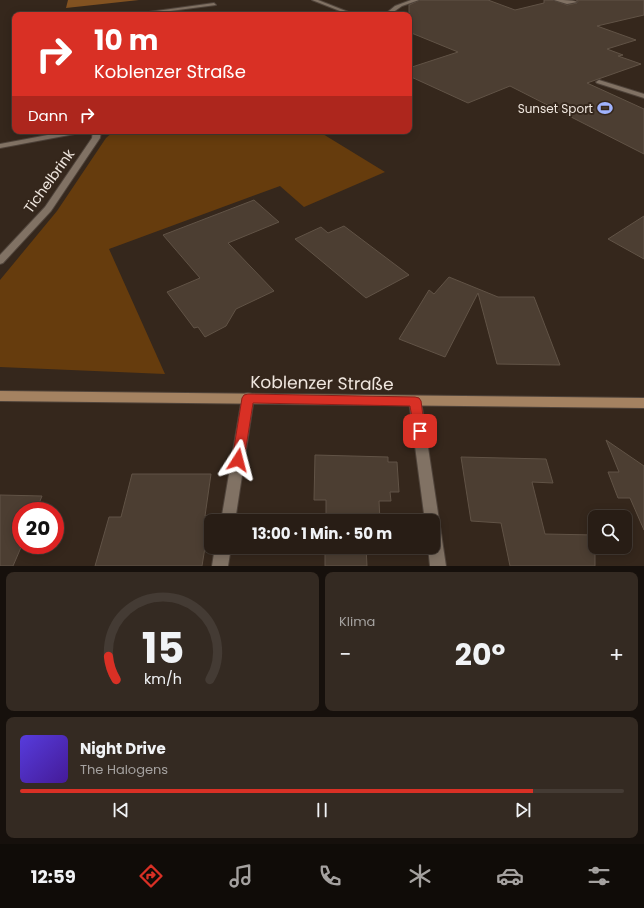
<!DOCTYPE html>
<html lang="de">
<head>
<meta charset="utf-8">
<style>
  :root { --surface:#281d15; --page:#342a22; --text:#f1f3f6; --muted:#a5a2a0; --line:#443b34; --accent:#d93025 }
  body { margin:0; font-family:Poppins,sans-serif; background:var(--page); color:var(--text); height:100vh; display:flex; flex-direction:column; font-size:15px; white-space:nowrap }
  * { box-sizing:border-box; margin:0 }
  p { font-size:13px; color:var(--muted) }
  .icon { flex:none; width:22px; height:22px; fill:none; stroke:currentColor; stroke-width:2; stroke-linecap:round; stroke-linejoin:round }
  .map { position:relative; height:566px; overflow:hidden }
  .sheet { display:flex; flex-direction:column; gap:6px; padding:6px; background:#16100c; flex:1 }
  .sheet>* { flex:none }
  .top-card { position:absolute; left:12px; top:12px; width:400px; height:122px; border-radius:8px; box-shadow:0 2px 10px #0003,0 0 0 1px var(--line); background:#d93025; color:#fff; overflow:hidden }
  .fabs { position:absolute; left:588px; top:510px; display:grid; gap:8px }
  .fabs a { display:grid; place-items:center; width:44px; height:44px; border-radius:8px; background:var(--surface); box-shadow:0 2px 10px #0003,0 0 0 1px var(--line); font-size:20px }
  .speed { position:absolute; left:12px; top:502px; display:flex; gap:8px; font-size:20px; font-weight:700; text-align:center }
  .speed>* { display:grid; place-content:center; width:52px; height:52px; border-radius:50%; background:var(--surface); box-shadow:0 2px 10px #0003,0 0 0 1px var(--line); line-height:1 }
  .speed .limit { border:6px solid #d22; background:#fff; color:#111 }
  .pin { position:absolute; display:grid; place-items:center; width:34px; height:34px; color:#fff; margin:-17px; border-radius:8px; box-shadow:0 2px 6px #0006 }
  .me { position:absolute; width:44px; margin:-22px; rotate:9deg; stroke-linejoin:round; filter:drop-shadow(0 0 3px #0008) }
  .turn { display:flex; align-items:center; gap:14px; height:84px; padding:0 16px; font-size:18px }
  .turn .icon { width:52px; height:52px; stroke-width:2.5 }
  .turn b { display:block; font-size:28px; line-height:34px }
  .then { display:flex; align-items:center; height:38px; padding:0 16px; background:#0003; gap:8px; font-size:15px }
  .big { font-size:30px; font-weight:700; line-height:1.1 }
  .sheet .card { flex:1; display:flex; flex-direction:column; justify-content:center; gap:6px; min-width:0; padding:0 14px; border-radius:8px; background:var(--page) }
  .sheet .dial { align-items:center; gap:0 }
  .dial svg { height:104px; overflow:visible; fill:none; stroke:var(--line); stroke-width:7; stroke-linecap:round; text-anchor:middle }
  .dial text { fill:var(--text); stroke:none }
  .song { display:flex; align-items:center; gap:12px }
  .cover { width:48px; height:48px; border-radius:6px; background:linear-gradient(135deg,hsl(250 70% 55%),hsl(260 70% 35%)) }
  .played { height:4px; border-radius:2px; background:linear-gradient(90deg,var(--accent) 85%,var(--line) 85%) }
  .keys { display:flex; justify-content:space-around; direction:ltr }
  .heat { display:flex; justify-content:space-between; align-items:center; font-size:22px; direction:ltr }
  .sheet .tiles { flex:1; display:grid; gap:6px; grid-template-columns:1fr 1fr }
  .card:last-child { grid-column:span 2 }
  .trip { position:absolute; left:204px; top:514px; width:236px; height:40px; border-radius:8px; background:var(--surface); box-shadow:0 2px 10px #0003,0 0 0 1px var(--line); font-weight:700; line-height:40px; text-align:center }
  .menu { display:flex; height:64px; justify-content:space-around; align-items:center; background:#100c08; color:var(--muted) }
  .menu .icon { width:28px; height:28px }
  .menu .current { color:var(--accent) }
  .menu b { font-size:18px; color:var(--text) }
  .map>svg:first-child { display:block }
</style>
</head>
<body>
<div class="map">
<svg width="644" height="566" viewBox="0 0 644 566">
  <rect width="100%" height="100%" fill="#35271c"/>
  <path fill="#663c0d" d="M114,131H318L385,172L304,207L280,186L109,249L165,374L0,367V280L57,211L106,138Z"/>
  <path fill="#825221" d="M68,0H139L66,8Z"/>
  <path fill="#4c3e32" stroke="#615346" d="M420,0H488L515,10L544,3V0H553L567,5L577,3L578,1L576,0H644V15L597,26L636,40L607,49L623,55L618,56L641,64L587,83L644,109V154L510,86L468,103L409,76V68L458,52L409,32V5Z
    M254,200L279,222L228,243L274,291L236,309L226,326L205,337L198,327L194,328L167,292L200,278L163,235Z
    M644,216V259L608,239Z
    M344,226L393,263L409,275L366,298L295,239L321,227L328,233Z
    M449,277L498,297H534L560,365L497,364L478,293L445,357L399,339L429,290L434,294Z
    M606,440L644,466V530L630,498H618L608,472H619Z
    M315,455L388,457V462H397L399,492H390L391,501H379L380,521H326V500H314Z
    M461,457L546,459L553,483L532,482L545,534L595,535V566H510L501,523L471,521Z
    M132,474H211L205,516H210L202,566H95L109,517H121Z
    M0,495L42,496L36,511H21L22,545L13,566H0Z
    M325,547H366L367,566H325Z"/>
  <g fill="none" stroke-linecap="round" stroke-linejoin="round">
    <g stroke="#4f433a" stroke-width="2">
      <path id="lane" d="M554,0C560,0 573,0 577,2L567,4Z
        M214,3L216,5L140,15H127Z
        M599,80L644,94V98L597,83L596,82Z
        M248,393L252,394L254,398L235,521H221L242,398L244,394Z
        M215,547H231L228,566H212Z"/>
    </g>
    <g stroke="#4f433a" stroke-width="2">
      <path id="street" d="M312,0H318L356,15H350Z
        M411,0H419L402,6L389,15H384L395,6Z
        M69,131H84L80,133L0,148V144Z
        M93,131H101L100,138L51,211L3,263L0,264V255L45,207L92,138Z
        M415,396L419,397L421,401L446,566H430L428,547H433V521H425L409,401L411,397Z"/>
    </g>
    <g stroke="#4f433a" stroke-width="2">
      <path id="secondary" d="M0,391L644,398V408L0,401Z"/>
    </g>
    <use href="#lane" fill="#817264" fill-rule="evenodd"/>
    <use href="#street" fill="#817264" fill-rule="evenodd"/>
    <use href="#secondary" fill="#a48261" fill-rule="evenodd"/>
  </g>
  <path fill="#d93025" stroke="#8d1f18" d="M248,394L415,397L419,398L421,401L425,431L424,435L420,436L415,435L410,406L253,403L244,460L242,463L238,465L233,463L232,460L242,398L244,395Z"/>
  <defs>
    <g id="stadium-bare" transform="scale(1.2)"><path d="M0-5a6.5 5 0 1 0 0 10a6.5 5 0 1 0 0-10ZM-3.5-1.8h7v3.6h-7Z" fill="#a0b3fd" stroke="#35271c" stroke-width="2.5" paint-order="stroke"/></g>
  </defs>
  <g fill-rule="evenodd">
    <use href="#stadium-bare" x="605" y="108"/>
  </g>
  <g text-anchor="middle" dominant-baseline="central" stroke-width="4" stroke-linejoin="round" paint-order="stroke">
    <g font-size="12" fill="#efe6de" stroke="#35271c" text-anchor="end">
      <text x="593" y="108">Sunset Sport</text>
    </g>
    <g font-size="14" fill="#efe6de" stroke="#35271c">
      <text transform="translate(49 181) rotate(-54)">Tichelbrink</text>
    </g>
    <g font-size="17" fill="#efe6de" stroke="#35271c">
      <text transform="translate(322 383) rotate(1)">Koblenzer Straße</text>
    </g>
  </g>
</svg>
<div class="fabs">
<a><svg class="icon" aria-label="search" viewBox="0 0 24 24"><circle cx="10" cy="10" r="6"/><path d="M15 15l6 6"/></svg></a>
</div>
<div class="speed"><div class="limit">20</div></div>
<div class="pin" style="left:420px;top:431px;background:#d93025"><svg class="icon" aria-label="arrive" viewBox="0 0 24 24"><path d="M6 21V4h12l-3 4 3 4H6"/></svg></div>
<svg class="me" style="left:238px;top:460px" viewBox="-20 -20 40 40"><path d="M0-17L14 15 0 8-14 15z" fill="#d93025" stroke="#fff" stroke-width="4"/></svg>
<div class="trip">13:00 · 1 Min. · 50 m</div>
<div class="top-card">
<div class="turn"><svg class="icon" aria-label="right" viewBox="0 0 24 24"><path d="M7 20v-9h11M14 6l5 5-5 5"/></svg><div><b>10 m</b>Koblenzer Straße</div></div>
<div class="then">Dann<svg class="icon" aria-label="right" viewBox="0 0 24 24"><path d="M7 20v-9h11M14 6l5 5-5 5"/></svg></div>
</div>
</div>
<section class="sheet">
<div class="tiles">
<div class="card dial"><svg viewBox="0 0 100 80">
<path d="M14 69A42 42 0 1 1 86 69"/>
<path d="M14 69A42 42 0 0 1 8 51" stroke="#d93025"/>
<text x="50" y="56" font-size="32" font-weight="700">15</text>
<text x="50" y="72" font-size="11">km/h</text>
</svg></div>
<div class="card"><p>Klima</p>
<div class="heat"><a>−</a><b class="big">20°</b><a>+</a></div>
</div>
<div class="card">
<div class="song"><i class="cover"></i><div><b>Night Drive</b><p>The Halogens</p></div></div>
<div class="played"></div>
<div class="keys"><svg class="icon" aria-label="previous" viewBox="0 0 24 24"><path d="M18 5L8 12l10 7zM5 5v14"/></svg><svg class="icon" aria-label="pause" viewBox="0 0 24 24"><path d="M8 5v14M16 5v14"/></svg><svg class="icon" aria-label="next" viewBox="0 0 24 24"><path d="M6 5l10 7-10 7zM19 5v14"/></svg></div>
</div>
</div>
</section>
<nav class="menu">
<b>12:59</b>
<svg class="icon current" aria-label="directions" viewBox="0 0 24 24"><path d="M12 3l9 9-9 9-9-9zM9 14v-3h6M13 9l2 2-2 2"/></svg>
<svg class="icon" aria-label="music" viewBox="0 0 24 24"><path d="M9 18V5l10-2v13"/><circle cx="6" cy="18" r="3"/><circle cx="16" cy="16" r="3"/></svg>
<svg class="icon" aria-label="phone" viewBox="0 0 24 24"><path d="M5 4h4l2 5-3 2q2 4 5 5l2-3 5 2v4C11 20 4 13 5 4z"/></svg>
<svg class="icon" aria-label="climate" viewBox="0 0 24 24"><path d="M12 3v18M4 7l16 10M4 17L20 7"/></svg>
<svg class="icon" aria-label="car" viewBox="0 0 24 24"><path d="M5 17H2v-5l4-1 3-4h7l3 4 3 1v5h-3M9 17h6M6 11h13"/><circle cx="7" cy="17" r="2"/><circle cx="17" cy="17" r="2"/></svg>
<svg class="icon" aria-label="filters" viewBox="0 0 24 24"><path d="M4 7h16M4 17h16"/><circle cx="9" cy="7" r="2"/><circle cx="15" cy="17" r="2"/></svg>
</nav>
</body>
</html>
